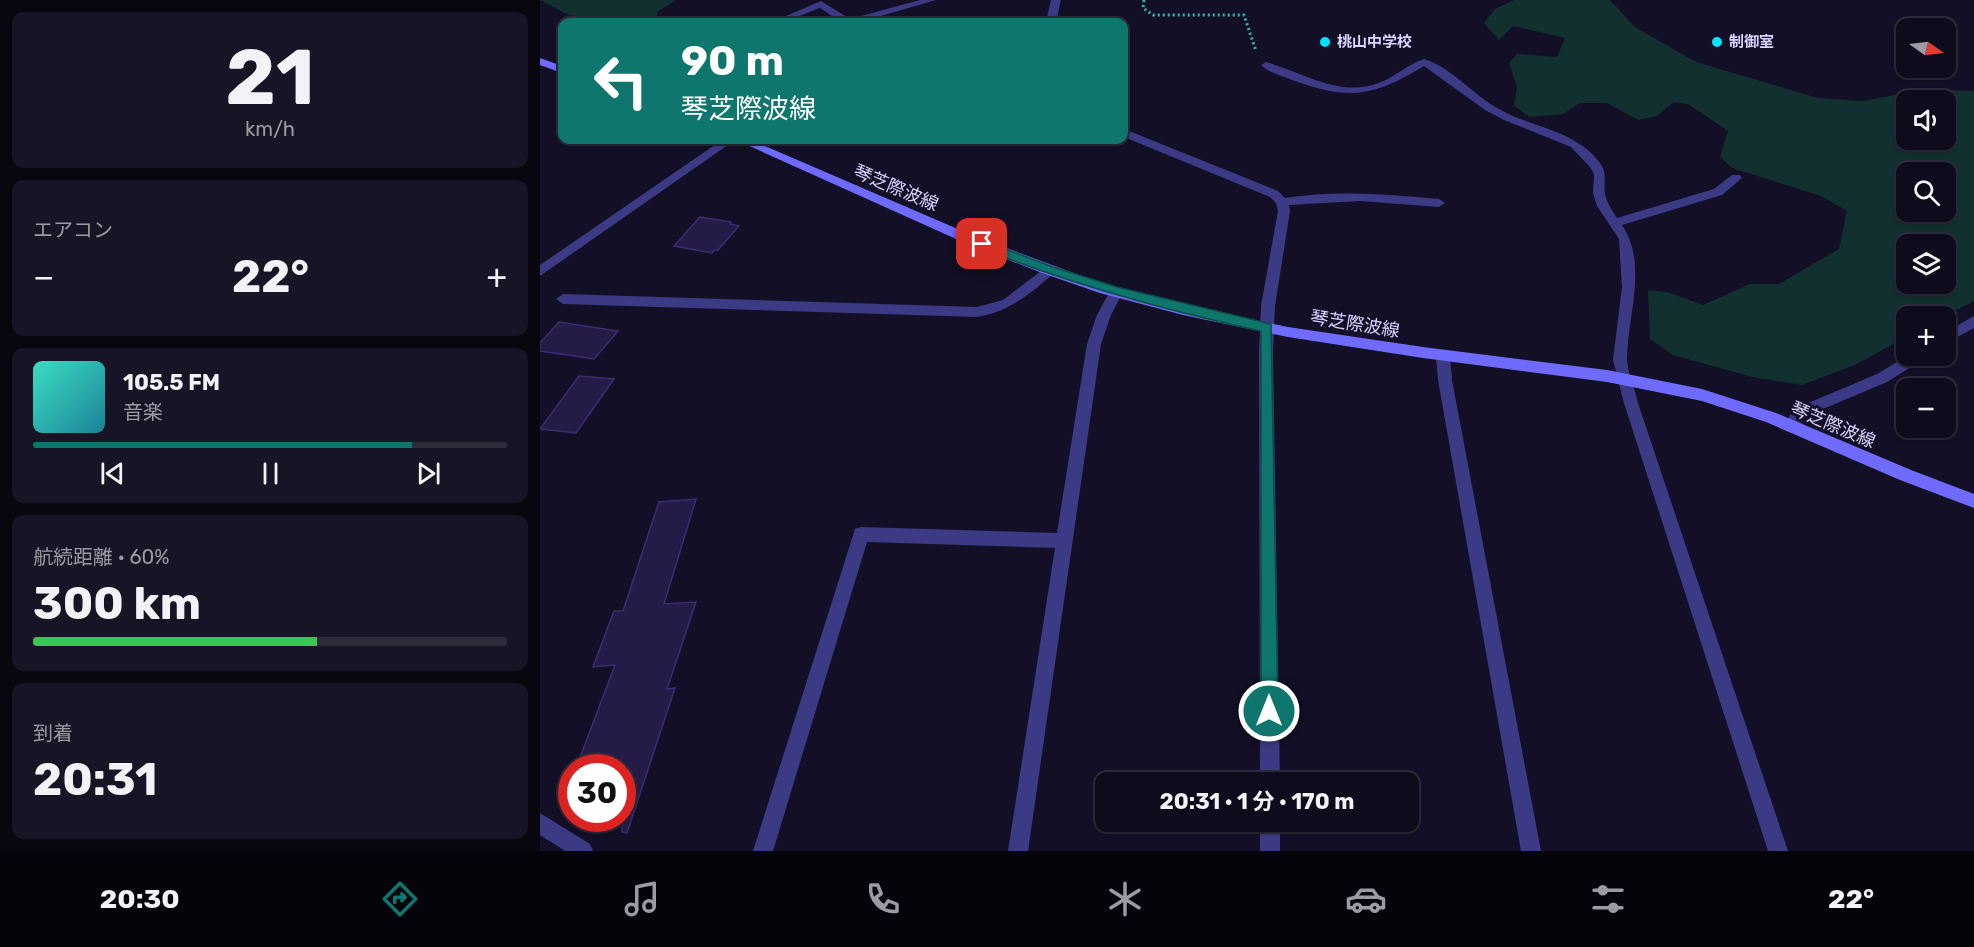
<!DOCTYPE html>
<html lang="ja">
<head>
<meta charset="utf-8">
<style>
  :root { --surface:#0e0b1c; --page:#171425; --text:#f1f3f6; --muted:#9b9ba3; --line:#2e2b3b; --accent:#0f766e }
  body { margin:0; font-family:Rubik,"Noto Sans JP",sans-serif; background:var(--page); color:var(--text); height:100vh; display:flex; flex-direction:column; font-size:22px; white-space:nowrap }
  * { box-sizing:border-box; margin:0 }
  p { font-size:20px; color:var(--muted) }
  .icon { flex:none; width:33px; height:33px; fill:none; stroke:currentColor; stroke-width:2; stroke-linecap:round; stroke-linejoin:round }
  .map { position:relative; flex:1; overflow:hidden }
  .drawer { display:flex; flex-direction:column; gap:12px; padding:12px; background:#08060f; width:540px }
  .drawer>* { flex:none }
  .banner { position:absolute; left:18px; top:18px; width:570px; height:126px; border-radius:12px; box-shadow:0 2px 4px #0004,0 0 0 2px var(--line); background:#0f766e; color:#fff; overflow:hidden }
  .needle { width:39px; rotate:104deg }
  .controls { position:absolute; left:1356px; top:18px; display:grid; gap:12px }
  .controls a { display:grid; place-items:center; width:60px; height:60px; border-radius:12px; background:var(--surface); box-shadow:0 2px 4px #0004,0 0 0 2px var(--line); font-size:30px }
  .speed { position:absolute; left:18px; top:754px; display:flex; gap:12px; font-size:30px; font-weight:700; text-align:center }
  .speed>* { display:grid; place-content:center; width:78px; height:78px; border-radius:50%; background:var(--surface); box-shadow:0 2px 4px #0004,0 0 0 2px var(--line); line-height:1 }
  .speed .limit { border:9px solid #d22; background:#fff; color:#111 }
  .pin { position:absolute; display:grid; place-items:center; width:51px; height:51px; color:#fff; margin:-26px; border-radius:12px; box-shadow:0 3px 9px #0006 }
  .me { position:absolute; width:66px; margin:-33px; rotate:0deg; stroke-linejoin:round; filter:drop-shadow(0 0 4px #0008) }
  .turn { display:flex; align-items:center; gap:21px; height:126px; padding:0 24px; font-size:27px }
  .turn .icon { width:78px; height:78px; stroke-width:2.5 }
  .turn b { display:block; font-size:42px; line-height:51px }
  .big { font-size:45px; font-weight:700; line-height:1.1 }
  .drawer .tile { flex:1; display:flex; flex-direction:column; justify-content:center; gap:9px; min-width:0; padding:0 21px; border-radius:12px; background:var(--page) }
  .drawer .dial { align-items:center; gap:0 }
  .dial b { font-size:78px; line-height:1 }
  .song { display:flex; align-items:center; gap:18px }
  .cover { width:72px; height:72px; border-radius:9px; background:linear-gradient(135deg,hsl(170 70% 55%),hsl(190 70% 35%)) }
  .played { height:6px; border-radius:3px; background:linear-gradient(90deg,var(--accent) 80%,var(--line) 80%) }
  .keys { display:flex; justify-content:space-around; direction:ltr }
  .heat { display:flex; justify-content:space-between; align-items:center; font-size:33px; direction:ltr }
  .charge { height:9px; border-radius:4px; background:linear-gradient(90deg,#34c759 60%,var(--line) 0) }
  .trip { position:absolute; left:555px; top:772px; width:324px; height:60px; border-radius:12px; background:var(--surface); box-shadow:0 2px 4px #0004,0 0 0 2px var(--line); font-weight:700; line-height:60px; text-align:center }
  .dock { display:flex; height:96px; justify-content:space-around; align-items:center; background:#06040b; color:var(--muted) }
  .dock .icon { width:42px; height:42px }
  .dock .current { color:var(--accent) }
  .dock b { font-size:27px; color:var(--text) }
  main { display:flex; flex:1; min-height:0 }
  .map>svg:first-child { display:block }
</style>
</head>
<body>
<main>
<section class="drawer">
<div class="tile dial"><b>21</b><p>km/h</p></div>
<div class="tile"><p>エアコン</p>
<div class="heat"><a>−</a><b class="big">22°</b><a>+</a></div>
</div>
<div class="tile">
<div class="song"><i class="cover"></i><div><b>105.5 FM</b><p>音楽</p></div></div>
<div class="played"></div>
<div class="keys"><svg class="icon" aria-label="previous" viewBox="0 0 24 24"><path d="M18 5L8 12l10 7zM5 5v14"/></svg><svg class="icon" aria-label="pause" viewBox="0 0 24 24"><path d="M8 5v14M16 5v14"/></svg><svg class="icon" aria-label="next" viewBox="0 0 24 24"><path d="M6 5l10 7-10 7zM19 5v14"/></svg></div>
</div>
<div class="tile"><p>航続距離 · 60%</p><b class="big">300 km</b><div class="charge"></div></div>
<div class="tile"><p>到着</p><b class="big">20:31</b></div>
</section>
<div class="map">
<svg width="1434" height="851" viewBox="0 0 1434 851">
  <rect width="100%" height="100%" fill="#130f26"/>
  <path fill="#12302f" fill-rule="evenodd" d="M0,0H136L117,12V22H42Z
    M974,0H1070L1095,27L1156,62L1278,98L1323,101L1387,89L1434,91V301L1405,316H1366V337L1317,364L1262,385L1212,377L1133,355L1110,339L1108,290L1127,292L1163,305L1210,284H1239L1299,249L1307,211L1281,196L1192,168L1180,157L1188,131L1148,104L1134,102L1117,116L1098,120L1067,103H1040L1023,114L990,117L974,106L977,87L969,63L977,54L1017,57L1025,38L973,26L959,40L944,23L955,9ZM1366,100H1406V140H1366ZM1366,172H1406V212H1366ZM1366,244H1406V284H1366Z"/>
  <path fill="#241b47" stroke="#3b2d73" stroke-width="1.5" d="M160,217L191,222L190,224L199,226L178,250H174L172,253L134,246Z
    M19,322L78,331L54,359L0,351V343Z
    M39,376L74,379L36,433L0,429Z
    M156,499L124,604L156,602L127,689L135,688L87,833L82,832V768H36L75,665L53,667L74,611H83L119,502Z"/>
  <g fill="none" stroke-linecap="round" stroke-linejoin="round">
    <path stroke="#2fb8b0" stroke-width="3" stroke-dasharray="2 3" stroke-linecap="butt" d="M604,0L603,8L613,15H704L716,51"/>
    <path fill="#3d3a85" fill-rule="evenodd" d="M380,0H396L320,22H301L280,8L244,22H232L281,1L310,19Z
      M511,0H521L516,22H506Z
      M884,59C910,67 930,91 952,105C987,128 1034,128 1060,163C1068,174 1063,181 1065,194C1067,203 1072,210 1077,218L1174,189L1192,175H1200L1202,178L1182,195L1082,225C1108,263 1088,315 1087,358C1087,372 1095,389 1098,403L1248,851H1228L1084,403L1073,360L1082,287L1079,239L1057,206L1053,193L1054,174L1050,167L1031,147L964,120L945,110L884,66C834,96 811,101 755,81C744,77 729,73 721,65L726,62C762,72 800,98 839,83C855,77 868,64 884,59Z
      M584,129L738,191L745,198C796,190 847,194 899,199L905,203L899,207L820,201L749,205L750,211L735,306L733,353L740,783H720L719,353L721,306L738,211L736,203L730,197L584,137Z
      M576,287L583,292L571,315L561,344L488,851H468L515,548L327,542L233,851H213L315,529L321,527L517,533L547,344L557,315L571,289Z
      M1434,316V328L1406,343V332Z
      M903,350L910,356L912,380L1001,851H981L898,380L896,356Z
      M1367,356H1384L1382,360L1347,382L1264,417L1256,431L1251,433L1246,431L1243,427L1254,409L1337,374Z
      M0,813L50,844L53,851H25L0,835Z
      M720,822H740V851H720Z"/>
    <path fill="#3d3a85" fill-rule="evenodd" d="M182,140H195L0,276V265Z
      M509,265L516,270L514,273C490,294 469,312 437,317L23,304L16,299L23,294L437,307L463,300Z"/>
    <path fill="#6f6bff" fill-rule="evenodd" d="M0,58L22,66V73L0,65Z
      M196,140H211L434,236L563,284L643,305L748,327L883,347L1067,370L1162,389L1236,413L1371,470L1434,494V508L1360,480L1226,422L1162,401L1067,382L883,358L748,337L643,315L560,293L502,273L425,243Z"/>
  </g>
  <path fill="#0f766e" stroke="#0a4d48" stroke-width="1.5" d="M442,240L513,267L577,287L731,324L738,711L735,717L729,720L723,717L721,711V331C624,310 530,284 438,247L436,244Z"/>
  <g fill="#00e5ff" stroke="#130f26" stroke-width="2">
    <circle cx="785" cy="42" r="6"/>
    <circle cx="1177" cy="42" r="6"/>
  </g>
  <g text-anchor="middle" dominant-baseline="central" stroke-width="6" stroke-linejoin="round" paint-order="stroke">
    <g font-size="15" font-weight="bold" fill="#d9d4ff" stroke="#130f26" text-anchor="start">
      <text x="797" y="42">桃山中学校</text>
      <text x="1189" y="42">制御室</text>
    </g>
    <g font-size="18" fill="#d9d4ff" stroke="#130f26">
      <text transform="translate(356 188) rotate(23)">琴芝際波線</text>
      <text transform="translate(815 324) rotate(9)">琴芝際波線</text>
      <text transform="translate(1293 425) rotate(23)">琴芝際波線</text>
    </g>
  </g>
</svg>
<div class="controls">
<a><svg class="needle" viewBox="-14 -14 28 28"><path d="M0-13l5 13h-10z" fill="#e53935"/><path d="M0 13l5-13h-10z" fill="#9b9ba3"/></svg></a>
<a><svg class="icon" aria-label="sound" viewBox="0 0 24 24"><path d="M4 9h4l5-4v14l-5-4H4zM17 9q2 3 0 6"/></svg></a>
<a><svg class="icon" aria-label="search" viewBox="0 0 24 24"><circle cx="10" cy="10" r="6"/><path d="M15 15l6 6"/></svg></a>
<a><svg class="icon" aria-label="layers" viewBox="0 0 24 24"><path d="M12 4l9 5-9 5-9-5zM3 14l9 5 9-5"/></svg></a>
<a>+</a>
<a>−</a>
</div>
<div class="speed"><div class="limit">30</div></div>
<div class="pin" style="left:442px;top:244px;background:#d93025"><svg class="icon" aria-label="arrive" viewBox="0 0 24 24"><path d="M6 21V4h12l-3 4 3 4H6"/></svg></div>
<svg class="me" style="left:729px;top:711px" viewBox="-20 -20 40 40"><circle r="17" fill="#0f766e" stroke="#fff" stroke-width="3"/><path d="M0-11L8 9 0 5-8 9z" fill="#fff"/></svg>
<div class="trip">20:31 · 1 分 · 170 m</div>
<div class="banner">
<div class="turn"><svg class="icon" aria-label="left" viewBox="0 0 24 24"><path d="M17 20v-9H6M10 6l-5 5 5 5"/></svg><div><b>90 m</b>琴芝際波線</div></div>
</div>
</div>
</main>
<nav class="dock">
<b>20:30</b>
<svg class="icon current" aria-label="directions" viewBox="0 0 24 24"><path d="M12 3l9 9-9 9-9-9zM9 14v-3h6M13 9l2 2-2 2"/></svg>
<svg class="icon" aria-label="music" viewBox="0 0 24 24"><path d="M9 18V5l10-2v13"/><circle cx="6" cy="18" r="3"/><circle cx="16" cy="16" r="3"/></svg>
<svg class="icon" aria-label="phone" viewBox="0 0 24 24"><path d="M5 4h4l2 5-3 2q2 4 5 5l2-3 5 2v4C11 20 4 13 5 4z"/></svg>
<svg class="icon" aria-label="climate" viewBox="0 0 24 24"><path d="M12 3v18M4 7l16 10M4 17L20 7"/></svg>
<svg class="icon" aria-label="car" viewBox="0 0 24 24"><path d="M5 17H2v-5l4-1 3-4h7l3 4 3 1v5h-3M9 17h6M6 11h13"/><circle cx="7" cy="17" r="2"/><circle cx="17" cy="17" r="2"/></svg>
<svg class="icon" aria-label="filters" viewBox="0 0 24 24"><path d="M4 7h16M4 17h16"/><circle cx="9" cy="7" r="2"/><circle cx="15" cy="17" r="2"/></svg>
<b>22°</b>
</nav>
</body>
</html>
